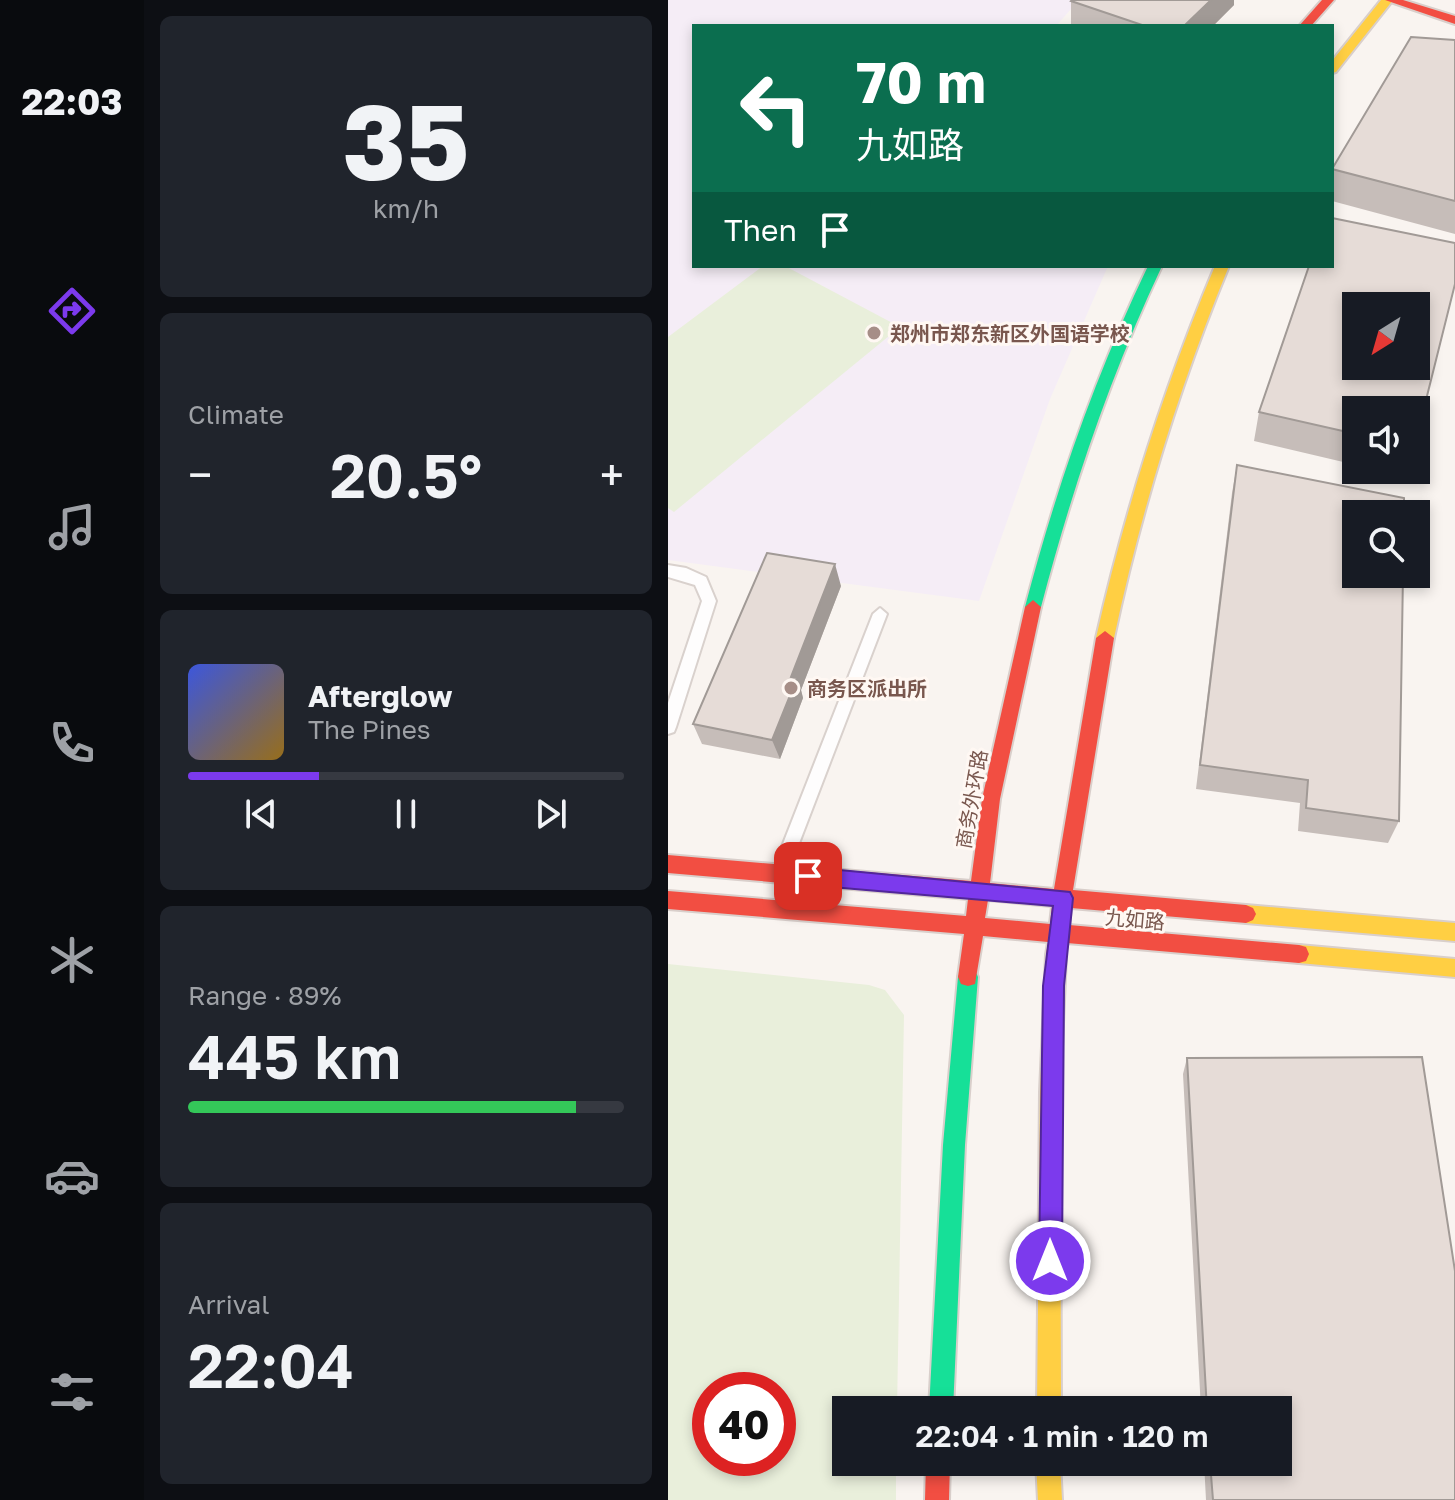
<!DOCTYPE html>
<html lang="en">
<head>
<meta charset="utf-8">
<style>
  :root { --surface:#171b24; --page:#20242c; --text:#f1f3f6; --muted:#9ea1a6; --line:#363941; --accent:#7c3aed }
  body { margin:0; font-family:"Golos Text","Noto Sans SC",sans-serif; background:var(--page); color:var(--text); height:100vh; display:flex; flex-direction:column; font-size:30px; white-space:nowrap }
  * { box-sizing:border-box; margin:0 }
  p { font-size:26px; color:var(--muted) }
  .icon { flex:none; width:44px; height:44px; fill:none; stroke:currentColor; stroke-width:2; stroke-linecap:round; stroke-linejoin:round }
  .map { position:relative; flex:1; overflow:hidden }
  .sheet { display:flex; flex-direction:column; gap:16px; padding:16px; background:#0d0f14; width:524px }
  .sheet>* { flex:none }
  .banner { position:absolute; left:24px; top:24px; width:642px; height:244px; border-radius:0px; box-shadow:0 4px 12px #0003; background:#0b6e4f; color:#fff; overflow:hidden }
  .needle { width:52px; rotate:217deg }
  .controls { position:absolute; left:674px; top:292px; display:grid; gap:16px }
  .controls a { display:grid; place-items:center; width:88px; height:88px; border-radius:0px; background:var(--surface); box-shadow:0 4px 12px #0003; font-size:40px }
  .speed { position:absolute; left:24px; top:1372px; display:flex; gap:16px; font-size:40px; font-weight:700; text-align:center }
  .speed>* { display:grid; place-content:center; width:104px; height:104px; border-radius:50%; background:var(--surface); box-shadow:0 4px 12px #0003; line-height:1 }
  .speed .limit { border:12px solid #d22; background:#fff; color:#111 }
  .pin { position:absolute; display:grid; place-items:center; width:68px; height:68px; color:#fff; margin:-34px; border-radius:16px; box-shadow:0 4px 12px #0006 }
  .me { position:absolute; width:88px; margin:-44px; rotate:0deg; stroke-linejoin:round; filter:drop-shadow(0 0 6px #0008) }
  .turn { display:flex; align-items:center; gap:28px; height:168px; padding:0 32px; font-size:36px }
  .turn .icon { width:104px; height:104px; stroke-width:2.5 }
  .turn b { display:block; font-size:56px; line-height:68px }
  .then { display:flex; align-items:center; height:76px; padding:0 32px; background:#0003; gap:16px; font-size:30px }
  .big { font-size:60px; font-weight:600; line-height:1.1 }
  .sheet .widget { flex:1; display:flex; flex-direction:column; justify-content:center; gap:12px; min-width:0; padding:0 28px; border-radius:12px; background:var(--page) }
  .sheet .dial { align-items:center; gap:0 }
  .dial b { font-size:104px; line-height:1 }
  .song { display:flex; align-items:center; gap:24px }
  .cover { width:96px; height:96px; border-radius:12px; background:linear-gradient(135deg,hsl(230 70% 55%),hsl(40 70% 35%)) }
  .played { height:8px; border-radius:4px; background:linear-gradient(90deg,var(--accent) 30%,var(--line) 30%) }
  .keys { display:flex; justify-content:space-around; direction:ltr }
  .heat { display:flex; justify-content:space-between; align-items:center; font-size:44px; direction:ltr }
  .charge { height:12px; border-radius:6px; background:linear-gradient(90deg,#34c759 89%,var(--line) 0) }
  .trip { position:absolute; left:164px; top:1396px; width:460px; height:80px; border-radius:0px; background:var(--surface); box-shadow:0 4px 12px #0003; font-weight:600; line-height:80px; text-align:center }
  main { display:flex; flex:1; min-height:0 }
  .dock { display:flex; flex-direction:column; width:144px; justify-content:space-around; align-items:center; background:#090b0e; color:var(--muted) }
  .dock .icon { width:56px; height:56px }
  .dock .active { color:var(--accent) }
  .dock b { font-size:36px; color:var(--text) }
  .map>svg:first-child { display:block }
</style>
</head>
<body>
<main>
<nav class="dock">
<b>22:03</b>
<svg class="icon active" aria-label="directions" viewBox="0 0 24 24"><path d="M12 3l9 9-9 9-9-9zM9 14v-3h6M13 9l2 2-2 2"/></svg>
<svg class="icon" aria-label="music" viewBox="0 0 24 24"><path d="M9 18V5l10-2v13"/><circle cx="6" cy="18" r="3"/><circle cx="16" cy="16" r="3"/></svg>
<svg class="icon" aria-label="phone" viewBox="0 0 24 24"><path d="M5 4h4l2 5-3 2q2 4 5 5l2-3 5 2v4C11 20 4 13 5 4z"/></svg>
<svg class="icon" aria-label="climate" viewBox="0 0 24 24"><path d="M12 3v18M4 7l16 10M4 17L20 7"/></svg>
<svg class="icon" aria-label="car" viewBox="0 0 24 24"><path d="M5 17H2v-5l4-1 3-4h7l3 4 3 1v5h-3M9 17h6M6 11h13"/><circle cx="7" cy="17" r="2"/><circle cx="17" cy="17" r="2"/></svg>
<svg class="icon" aria-label="filters" viewBox="0 0 24 24"><path d="M4 7h16M4 17h16"/><circle cx="9" cy="7" r="2"/><circle cx="15" cy="17" r="2"/></svg>
</nav>
<section class="sheet">
<div class="widget dial"><b>35</b><p>km/h</p></div>
<div class="widget"><p>Climate</p>
<div class="heat"><a>−</a><b class="big">20.5°</b><a>+</a></div>
</div>
<div class="widget">
<div class="song"><i class="cover"></i><div><b>Afterglow</b><p>The Pines</p></div></div>
<div class="played"></div>
<div class="keys"><svg class="icon" aria-label="previous" viewBox="0 0 24 24"><path d="M18 5L8 12l10 7zM5 5v14"/></svg><svg class="icon" aria-label="pause" viewBox="0 0 24 24"><path d="M8 5v14M16 5v14"/></svg><svg class="icon" aria-label="next" viewBox="0 0 24 24"><path d="M6 5l10 7-10 7zM19 5v14"/></svg></div>
</div>
<div class="widget"><p>Range · 89%</p><b class="big">445 km</b><div class="charge"></div></div>
<div class="widget"><p>Arrival</p><b class="big">22:04</b></div>
</section>
<div class="map">
<svg width="787" height="1500" viewBox="0 0 787 1500">
  <rect width="100%" height="100%" fill="#f9f4f0"/>
  <path fill="#f5edf6" d="M0,0H411L388,26H26V266H440L382,399L311,601L0,560Z"/>
  <path fill="#e9efdb" fill-rule="evenodd" d="M95,266H117L232,327L6,512L0,508V337Z
    M0,964L201,985L217,990L236,1015L229,1410H178V1462H228V1500H0ZM42,1390H110V1458H42Z"/>
  <g fill="none" stroke-linecap="round" stroke-linejoin="round">
    <g stroke="#d9d1cd" stroke-width="4">
      <path id="lane" d="M0,565L18,568L38,577L48,601L8,727L6,732L0,734V703L34,601L27,585L0,577Z
        M212,608L219,614L120,872L118,877L112,880L106,877L104,872L205,614Z"/>
    </g>
    <g stroke="#d9cfcb" stroke-width="4">
      <path id="fast" d="M480,266H494C442,376 404,489 373,607L365,614L359,612L357,607C388,489 427,376 480,266Z
        M300,968L307,970L310,977L297,1145L285,1410H261L275,1145L290,977L293,970Z"/>
    </g>
    <g stroke="#d9cfcb" stroke-width="4">
      <path id="slow" d="M713,0H725L668,72L664,73V61Z
        M547,266H561C511,387 473,510 446,638L437,645L428,638C457,510 496,387 547,266Z
        M578,905L787,923V941L578,923L571,920L568,914L571,908Z
        M631,945L787,959V977L631,963L624,961L621,954L624,947Z
        M388,946L395,948L398,955L392,1092L393,1410H369L372,1092L378,955L381,948Z
        M368,1462H392L394,1500H370Z"/>
    </g>
    <g stroke="#d9cfcb" stroke-width="4">
      <path id="jam" d="M654,0H666L643,26H631Z
        M717,0H735L787,16V24Z
        M365,600L373,607L332,799L322,883L386,889L428,638L437,631L446,638L405,890L578,905L585,908L588,914L585,920L578,923L403,908L401,925L631,945L638,947L641,954L638,961L631,963L399,943L395,962L388,964L381,962L378,955L380,942L315,936L307,984L300,986L293,984L290,977L296,934L0,909V891L298,916L300,899L0,873V855L303,881L314,799L357,607ZM320,900L384,906L382,924L317,918Z
        M258,1462H282L281,1500H257Z"/>
    </g>
    <use href="#lane" fill="#fefdfd" fill-rule="evenodd"/>
    <use href="#fast" fill="#16e098" fill-rule="evenodd"/>
    <use href="#slow" fill="#ffcf43" fill-rule="evenodd"/>
    <use href="#jam" fill="#f24e42" fill-rule="evenodd"/>
  </g>
  <path fill="#c6bdb9" d="M404,0H566V5L545,26H403V1Z
    M787,40V234L664,201V169Z
    M688,410V465L586,441L591,412Z
    M569,465L731,821L720,843L630,831L632,803L528,789L564,493Z
    M708,470H739L736,477Z
    M173,586L133,690L135,698L112,759L34,744L25,724Z
    M519,1058L787,1500H538L536,1462H610V1410H533L515,1074Z"/>
  <path fill="#a19a96" d="M543,0H566V5L545,26H516Z
    M167,564L173,586L133,690L135,698L112,759L104,740L123,677Z"/>
  <path fill="#e6dcd7" stroke="#a19a96" stroke-width="2" fill-rule="evenodd" d="M404,0H543L516,26H477L403,1Z
    M743,37L787,40V201L664,169Z
    M664,218L787,243V284L748,440V410H688V434L591,412L641,266H664ZM688,306H748V366H688Z
    M569,465L736,498V514H688V574H735L731,821L638,808L640,780L532,765Z
    M99,553L167,564L123,677L129,678L104,740L25,724Z
    M754,1057L787,1271V1500H545L542,1462H610V1410H539L519,1058Z"/>
  <path fill="#7c3aed" stroke="#51269a" stroke-width="2" d="M140,867L402,892L405,898L396,986L394,1261L390,1269L382,1272L374,1269L371,1261L375,986L385,906L140,885L133,882L130,876L133,870Z"/>
  <g fill="#a68e87" stroke="#fff8f3" stroke-width="3">
    <circle cx="206" cy="333" r="8"/>
    <circle cx="123" cy="688" r="8"/>
  </g>
  <g text-anchor="middle" dominant-baseline="central" stroke-width="6" stroke-linejoin="round" paint-order="stroke">
    <g font-size="20" font-weight="bold" fill="#79574e" stroke="#fff8f3" text-anchor="start">
      <text x="222" y="333">郑州市郑东新区外国语学校</text>
      <text x="139" y="688">商务区派出所</text>
    </g>
    <g font-size="20" fill="#79574e" stroke="#fff8f3">
      <text transform="translate(303 799) rotate(-80)">商务外环路</text>
      <text transform="translate(467 919) rotate(5)">九如路</text>
    </g>
  </g>
</svg>
<div class="controls">
<a><svg class="needle" viewBox="-14 -14 28 28"><path d="M0-13l5 13h-10z" fill="#e53935"/><path d="M0 13l5-13h-10z" fill="#9ea1a6"/></svg></a>
<a><svg class="icon" aria-label="sound" viewBox="0 0 24 24"><path d="M4 9h4l5-4v14l-5-4H4zM17 9q2 3 0 6"/></svg></a>
<a><svg class="icon" aria-label="search" viewBox="0 0 24 24"><circle cx="10" cy="10" r="6"/><path d="M15 15l6 6"/></svg></a>
</div>
<div class="speed"><div class="limit">40</div></div>
<div class="pin" style="left:140px;top:876px;background:#d93025"><svg class="icon" aria-label="arrive" viewBox="0 0 24 24"><path d="M6 21V4h12l-3 4 3 4H6"/></svg></div>
<svg class="me" style="left:382px;top:1261px" viewBox="-20 -20 40 40"><circle r="17" fill="#7c3aed" stroke="#fff" stroke-width="3"/><path d="M0-11L8 9 0 5-8 9z" fill="#fff"/></svg>
<div class="trip">22:04 · 1 min · 120 m</div>
<div class="banner">
<div class="turn"><svg class="icon" aria-label="left" viewBox="0 0 24 24"><path d="M17 20v-9H6M10 6l-5 5 5 5"/></svg><div><b>70 m</b>九如路</div></div>
<div class="then">Then<svg class="icon" aria-label="arrive" viewBox="0 0 24 24"><path d="M6 21V4h12l-3 4 3 4H6"/></svg></div>
</div>
</div>
</main>
</body>
</html>
